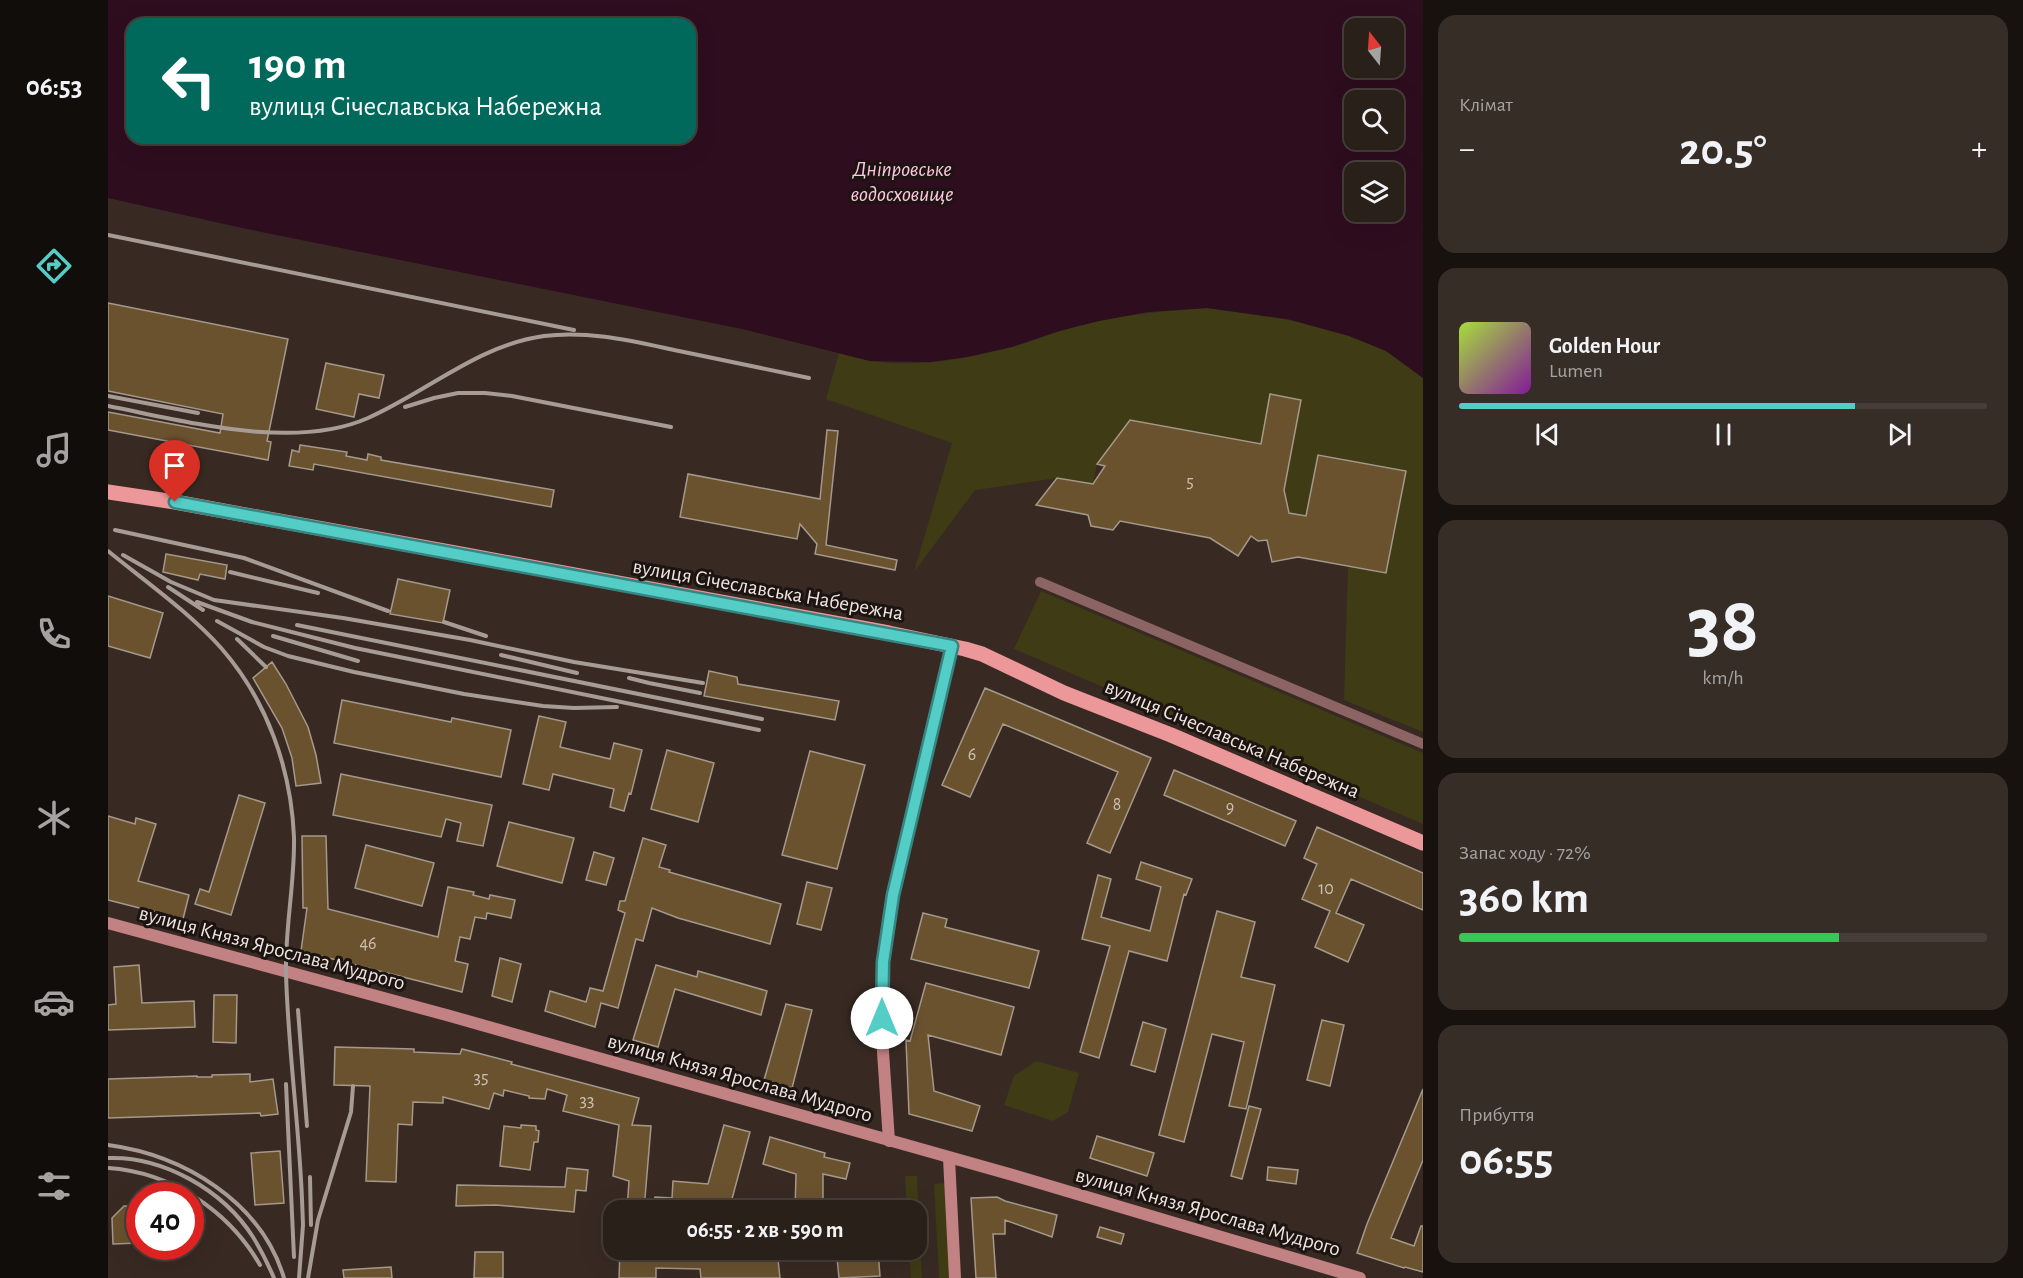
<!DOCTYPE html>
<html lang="uk">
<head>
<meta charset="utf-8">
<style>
  :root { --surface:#2a201a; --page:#362d27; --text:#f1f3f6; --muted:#a5a3a2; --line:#463e39; --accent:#54cdc7 }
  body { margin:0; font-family:"Alegreya Sans",sans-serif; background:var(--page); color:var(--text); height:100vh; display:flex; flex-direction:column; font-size:22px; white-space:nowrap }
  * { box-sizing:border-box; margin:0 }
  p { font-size:20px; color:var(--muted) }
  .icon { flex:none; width:33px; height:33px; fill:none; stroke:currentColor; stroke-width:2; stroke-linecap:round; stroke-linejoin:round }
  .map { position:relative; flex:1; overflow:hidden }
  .side { display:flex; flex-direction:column; gap:15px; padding:15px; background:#17120e; width:600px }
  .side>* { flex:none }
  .guide { position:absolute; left:18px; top:18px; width:570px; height:126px; border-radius:18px; box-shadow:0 6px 24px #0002,0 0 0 2px var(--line); background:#00695c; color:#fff; overflow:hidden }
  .needle { width:39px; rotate:343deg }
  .fabs { position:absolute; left:1236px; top:18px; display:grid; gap:12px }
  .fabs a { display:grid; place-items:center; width:60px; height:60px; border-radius:12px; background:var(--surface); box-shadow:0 6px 24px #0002,0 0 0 2px var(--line); font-size:30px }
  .speed { position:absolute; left:18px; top:1182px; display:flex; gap:12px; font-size:30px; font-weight:700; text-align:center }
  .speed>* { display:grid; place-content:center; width:78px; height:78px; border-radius:50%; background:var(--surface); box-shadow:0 6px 24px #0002,0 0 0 2px var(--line); line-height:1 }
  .speed .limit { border:9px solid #d22; background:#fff; color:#111 }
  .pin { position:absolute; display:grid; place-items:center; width:51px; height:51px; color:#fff; margin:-62px -26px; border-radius:50% 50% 50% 0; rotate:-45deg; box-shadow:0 0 6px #0007 }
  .pin .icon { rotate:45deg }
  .me { position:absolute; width:66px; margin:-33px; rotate:0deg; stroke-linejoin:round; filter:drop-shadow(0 0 4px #0008) }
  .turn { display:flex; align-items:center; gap:21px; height:126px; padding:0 24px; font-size:27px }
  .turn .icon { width:78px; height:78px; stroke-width:2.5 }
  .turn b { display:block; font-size:42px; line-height:51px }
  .big { font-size:45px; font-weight:700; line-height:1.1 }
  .side .card { flex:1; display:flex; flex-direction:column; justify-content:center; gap:9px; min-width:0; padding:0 21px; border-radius:18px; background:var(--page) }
  .side .dial { align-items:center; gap:0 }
  .dial b { font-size:78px; line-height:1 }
  .song { display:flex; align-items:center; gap:18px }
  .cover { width:72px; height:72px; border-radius:9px; background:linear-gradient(135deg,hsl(80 70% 55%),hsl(290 70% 35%)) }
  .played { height:6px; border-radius:3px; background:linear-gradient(90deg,var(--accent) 75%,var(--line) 75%) }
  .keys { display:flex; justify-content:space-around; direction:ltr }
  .heat { display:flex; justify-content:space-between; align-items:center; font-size:33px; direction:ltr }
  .charge { height:9px; border-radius:4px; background:linear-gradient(90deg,#34c759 72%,var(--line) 0) }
  .trip { position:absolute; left:495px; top:1200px; width:324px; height:60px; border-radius:18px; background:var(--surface); box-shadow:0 6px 24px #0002,0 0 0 2px var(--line); font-weight:700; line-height:60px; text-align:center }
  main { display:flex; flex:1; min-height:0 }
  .menu { display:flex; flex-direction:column; width:108px; justify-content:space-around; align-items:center; background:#110d0a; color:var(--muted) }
  .menu .icon { width:42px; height:42px }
  .menu .selected { color:var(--accent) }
  .menu b { font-size:27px; color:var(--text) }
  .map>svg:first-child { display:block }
</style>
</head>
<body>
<main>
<nav class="menu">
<b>06:53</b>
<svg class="icon selected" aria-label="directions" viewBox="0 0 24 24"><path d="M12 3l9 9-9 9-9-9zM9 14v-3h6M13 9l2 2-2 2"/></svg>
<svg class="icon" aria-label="music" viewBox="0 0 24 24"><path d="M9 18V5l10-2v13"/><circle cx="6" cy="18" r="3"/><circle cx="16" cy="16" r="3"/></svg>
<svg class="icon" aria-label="phone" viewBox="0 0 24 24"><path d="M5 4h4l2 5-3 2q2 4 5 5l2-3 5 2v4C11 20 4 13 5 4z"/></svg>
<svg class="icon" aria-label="climate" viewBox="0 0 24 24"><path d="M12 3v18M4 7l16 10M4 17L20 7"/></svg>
<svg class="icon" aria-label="car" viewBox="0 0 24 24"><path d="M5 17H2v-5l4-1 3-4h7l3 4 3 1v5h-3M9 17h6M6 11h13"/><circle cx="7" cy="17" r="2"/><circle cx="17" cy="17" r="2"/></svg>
<svg class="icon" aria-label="filters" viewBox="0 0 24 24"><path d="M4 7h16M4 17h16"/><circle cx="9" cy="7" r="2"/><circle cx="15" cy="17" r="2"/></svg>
</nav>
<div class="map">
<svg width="1315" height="1278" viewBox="0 0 1315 1278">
  <rect width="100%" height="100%" fill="#382a23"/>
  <path fill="#3e3b15" d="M1099,308C1155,316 1229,323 1278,351C1291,358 1303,369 1315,378V732L1236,700L1240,566L1278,573L1297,472L1210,455L1198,516L1178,513L1180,509L1176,490L1193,400L1162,395L1153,444L1022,420L989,464L985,484L949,478L867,490L806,572L844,443L718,399L731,353C741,356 752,359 762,361C808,368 858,359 903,347C932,339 960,327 990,321C1026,313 1063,311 1099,308Z
    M933,591L1315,753V824L906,649Z
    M928,1061L971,1073L960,1112L945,1121L896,1105L906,1076Z
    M797,1176H809L814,1278H803L801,1250H808V1210H799Z
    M837,1183L842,1278H831L826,1184Z"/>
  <path fill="#2e0d1f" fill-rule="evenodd" d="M0,0H1315V378L1278,351L1241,336L1179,319L1099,308L1040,312L991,321L951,331L904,347L859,357L822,362L762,361L634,329L134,228L0,198ZM24,24H582V138H24ZM1246,28H1286V68H1246ZM1246,100H1286V140H1246ZM1246,172H1286V212H1246Z"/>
  <path fill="#6a522f" stroke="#a4998b" stroke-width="1.5" d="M0,303L180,339L159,441L163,442L160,460L0,430V412L112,433L115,414L0,391Z
    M218,363L276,375L271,398L251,394L246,417L208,409Z
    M1162,394L1193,400L1176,490L1181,513L1198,516L1210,455L1298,471L1278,573L1190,557L1164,562L1159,540L1150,541L1143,536L1130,556L1102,538L1012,521L1005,530L983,526L980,515L928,505L949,478L985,484L997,466L989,464L1022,420L1153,444Z
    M719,430L730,431L718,545L789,560L787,570L707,554L709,544L692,524L689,539L572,517L580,474L712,499Z
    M192,445L239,452L238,456L259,460L260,454L273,457V460L446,490L443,507L206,464L205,470L181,466L184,450L191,452Z
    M58,554L119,565L117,579L92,574L90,580L55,572Z
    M290,579L342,590L335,623L282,614Z
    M0,596L55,613L42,658L0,646Z
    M164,662L178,684L200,727L208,755L213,783L188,786L184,758L174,728L145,678Z
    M601,671L629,677L630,684L731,701L727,720L596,696Z
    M877,688L1043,758L1002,853L979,843L1010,772L895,724L862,797L834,785Z
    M234,700L343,722L344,718L403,730L393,777L226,743Z
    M431,716L458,722L452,747L502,759L506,743L534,750L523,794L521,793L516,811L502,807L506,789L445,774L441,790L415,784Z
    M559,750L606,763L590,822L543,809Z
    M702,751L757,765L729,869L674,855Z
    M1066,770L1188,821L1177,846L1056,795Z
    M233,774L384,805L375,846L349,841L353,823L338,819L333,837L225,815Z
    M131,795L157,803L123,915L87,904L92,889L101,892Z
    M0,816L27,824L28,818L48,824L30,881L81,895L75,919L0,900Z
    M401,822L466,838L454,883L389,866Z
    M1209,827L1315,873V910L1243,879L1228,913L1256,925L1240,962L1207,947L1222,911L1194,899L1209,864L1196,858Z
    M194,836H218L220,909L330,937L340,887L366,892L365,895L381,899L382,895L407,900L403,918L379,913L378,919L367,917L362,939L352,937L347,961L360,964L354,992L193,951L199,908H195Z
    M535,838L558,845L551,867L562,870L561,872L673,904L662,944L570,918L544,908L535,941L528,939L510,1008L493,1003L487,1027L437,1011L442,991L478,1002L482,988L495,991L517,913L510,910L512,901H517Z
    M258,845L326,863L314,906L247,888Z
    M486,852L506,858L498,885L478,880Z
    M1033,862L1084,879L1078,895L1076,894L1059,961L1021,951L991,1058L972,1052L1002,946L974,939L990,875L1003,879L993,917L1042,931L1053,887L1028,879Z
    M699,882L724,888L713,930L689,924Z
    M1109,911L1147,922L1133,977L1167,985L1138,1109L1121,1106L1136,1042L1104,1034L1076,1142L1051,1135Z
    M815,913L839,919L837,927L931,951L921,988L803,959Z
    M392,958L413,964L404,1002L384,996Z
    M31,965L34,1003L86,1001L87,1027L0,1030V1005L8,1004L6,967Z
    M548,965L589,977L590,971L659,991L653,1015L567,989L550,1047L525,1040Z
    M818,983L906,1007L893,1055L820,1035L826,1091L872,1106L864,1131L801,1114L798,1040L802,1041Z
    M106,995H129L128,1043L105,1042Z
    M678,1004L704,1010L684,1088L656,1080Z
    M1214,1020L1236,1025L1222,1086L1199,1080Z
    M1035,1022L1058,1029L1047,1072L1023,1065Z
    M227,1047L306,1049V1052L352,1054L354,1049L404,1062L403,1064L531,1098L524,1125L543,1126L536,1210H519L521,1181L505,1176L511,1125L455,1111L459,1095L439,1089L437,1099L421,1098V1096L396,1090L395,1096L386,1093L381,1109L335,1097V1103L305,1102L304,1125L290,1124L288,1182L258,1181L262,1086L226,1085Z
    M142,1074V1082L165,1079L170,1114L153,1116L152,1113L0,1118V1079L89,1076V1077H104V1075Z
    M1315,1089V1160L1283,1238L1306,1246L1313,1226H1315V1272L1297,1267L1296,1268L1249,1253L1259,1224Z
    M1141,1106L1153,1109L1134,1179L1123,1176Z
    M413,1125L428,1126V1130L431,1131L430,1142H426L422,1170L392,1166L396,1126L413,1128Z
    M616,1125L642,1132L621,1210L583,1202L582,1210H543L547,1197L564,1198L565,1181L600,1184Z
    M989,1136L1046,1153L1039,1176L982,1158Z
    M662,1137L717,1153L716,1157L742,1163L738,1179L715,1174V1210H687L688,1174L655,1164Z
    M172,1151L176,1203L147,1205L143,1153Z
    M1160,1167L1190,1170L1188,1184L1159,1180Z
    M459,1168L480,1170L478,1191L468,1190L466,1212L388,1205L348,1206L349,1185L457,1187Z
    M889,1197L897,1201L949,1215L944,1237L897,1220V1234H885L888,1278H868L863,1198Z
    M16,1206H32V1243L5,1244L4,1218Z
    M992,1227L1016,1234L1013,1244L989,1237Z
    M512,1250H669L672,1278H593L592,1269L548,1268V1278H511Z
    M747,1250H770L772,1276L731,1278L729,1258L747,1257Z
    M367,1252H395V1278H366Z
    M283,1267L284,1278H236L235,1270Z"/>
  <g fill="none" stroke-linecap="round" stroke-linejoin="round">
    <path stroke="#8d6464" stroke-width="10" d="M932,582L1315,744"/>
    <path stroke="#c28182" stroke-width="12" d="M0,923L342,1016L915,1178L1252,1278
      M781,1141L774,1037L775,962L785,895L844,646
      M841,1158L847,1278"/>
    <path stroke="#ec979a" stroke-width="15" d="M0,492L67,502L358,555L781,633L857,649L874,654L956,693L1063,735L1315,843"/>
    <path stroke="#a69b95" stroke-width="4" d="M0,235L466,330
      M0,396L90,413
      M0,406C77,421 186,451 260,418C319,392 370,345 436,336C481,330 528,342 571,351C614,360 658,369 701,378
      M297,407L326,398L350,393H377L404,396L563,427
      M7,530L136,558L280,611
      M0,551C38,582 81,612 114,649C159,701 183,768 186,837C187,882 177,927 178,973C180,1049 191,1124 194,1199L195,1225L191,1278
      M15,555L63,582L106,600L235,618L362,640L466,662L595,683
      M122,572L210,593
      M60,587L95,610
      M89,602L144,622L247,648L651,730
      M109,621L156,647L180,656L246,672L356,694L435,706L466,708L509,707
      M336,622L378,636
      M189,625L654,719
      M165,636L250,661
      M129,639L158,667
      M393,655L469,673
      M521,678L541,683L592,693
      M190,1010L199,1126
      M178,1084L186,1257
      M0,1145C75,1155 153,1201 176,1278
      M0,1158C55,1156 115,1190 145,1237C153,1250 160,1264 166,1278
      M0,1168C63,1172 121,1211 152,1265
      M202,1177L203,1225
      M200,1278L210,1220L243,1112L245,1086"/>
  </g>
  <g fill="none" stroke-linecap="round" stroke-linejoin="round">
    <g stroke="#378581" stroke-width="15">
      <path id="route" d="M67,502L844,646L785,895L775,962L774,1018"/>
    </g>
    <use href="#route" stroke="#54cdc7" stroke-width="10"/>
  </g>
  <g text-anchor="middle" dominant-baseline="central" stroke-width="6" stroke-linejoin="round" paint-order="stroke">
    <g font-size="18" fill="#cdc0b4">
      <text x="1082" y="482">5</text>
      <text x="864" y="755">6</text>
      <text x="1009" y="805">8</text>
      <text x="1122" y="808">9</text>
      <text x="1218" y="889">10</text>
      <text x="260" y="944">46</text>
      <text x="373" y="1078">35</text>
      <text x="479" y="1101">33</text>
    </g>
    <g font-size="21" fill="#eee4e0" stroke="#1b1411">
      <text transform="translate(660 590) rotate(10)">вулиця Січеславська Набережна</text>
      <text transform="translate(1124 739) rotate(23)">вулиця Січеславська Набережна</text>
      <text transform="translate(164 948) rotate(15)">вулиця Князя Ярослава Мудрого</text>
      <text transform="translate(632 1078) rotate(16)">вулиця Князя Ярослава Мудрого</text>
      <text transform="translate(1100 1212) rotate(16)">вулиця Князя Ярослава Мудрого</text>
    </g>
    <g font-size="22" font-style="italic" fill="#fec5e0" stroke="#1b1411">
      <text x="794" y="169">Дніпровське<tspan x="794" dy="25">водосховище</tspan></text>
    </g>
  </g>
</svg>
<div class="fabs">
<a><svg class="needle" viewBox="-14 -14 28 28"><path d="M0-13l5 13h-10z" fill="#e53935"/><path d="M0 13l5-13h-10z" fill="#a5a3a2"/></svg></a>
<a><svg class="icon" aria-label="search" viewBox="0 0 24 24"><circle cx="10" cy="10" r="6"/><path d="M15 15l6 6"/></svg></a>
<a><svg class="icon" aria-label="layers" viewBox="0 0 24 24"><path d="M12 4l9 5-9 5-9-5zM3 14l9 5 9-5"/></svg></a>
</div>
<div class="speed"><div class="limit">40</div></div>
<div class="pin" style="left:67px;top:502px;background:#d93025"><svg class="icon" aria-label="arrive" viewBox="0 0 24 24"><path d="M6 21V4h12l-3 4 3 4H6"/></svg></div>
<svg class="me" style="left:774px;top:1018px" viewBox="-20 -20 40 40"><circle r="19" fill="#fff"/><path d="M0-13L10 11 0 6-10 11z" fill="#54cdc7"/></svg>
<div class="trip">06:55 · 2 хв · 590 m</div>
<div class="guide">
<div class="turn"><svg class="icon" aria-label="left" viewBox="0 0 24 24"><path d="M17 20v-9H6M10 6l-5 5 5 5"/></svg><div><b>190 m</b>вулиця Січеславська Набережна</div></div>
</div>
</div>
<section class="side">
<div class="card"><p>Клімат</p>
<div class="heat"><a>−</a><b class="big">20.5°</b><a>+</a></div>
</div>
<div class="card">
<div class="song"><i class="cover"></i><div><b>Golden Hour</b><p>Lumen</p></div></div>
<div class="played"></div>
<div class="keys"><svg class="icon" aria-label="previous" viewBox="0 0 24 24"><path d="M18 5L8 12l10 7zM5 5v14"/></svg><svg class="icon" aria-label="pause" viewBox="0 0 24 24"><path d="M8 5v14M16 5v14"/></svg><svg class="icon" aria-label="next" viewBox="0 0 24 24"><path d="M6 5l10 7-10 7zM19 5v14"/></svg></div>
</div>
<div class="card dial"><b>38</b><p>km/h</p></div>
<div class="card"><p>Запас ходу · 72%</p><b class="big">360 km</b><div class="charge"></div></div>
<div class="card"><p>Прибуття</p><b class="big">06:55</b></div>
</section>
</main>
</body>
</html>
